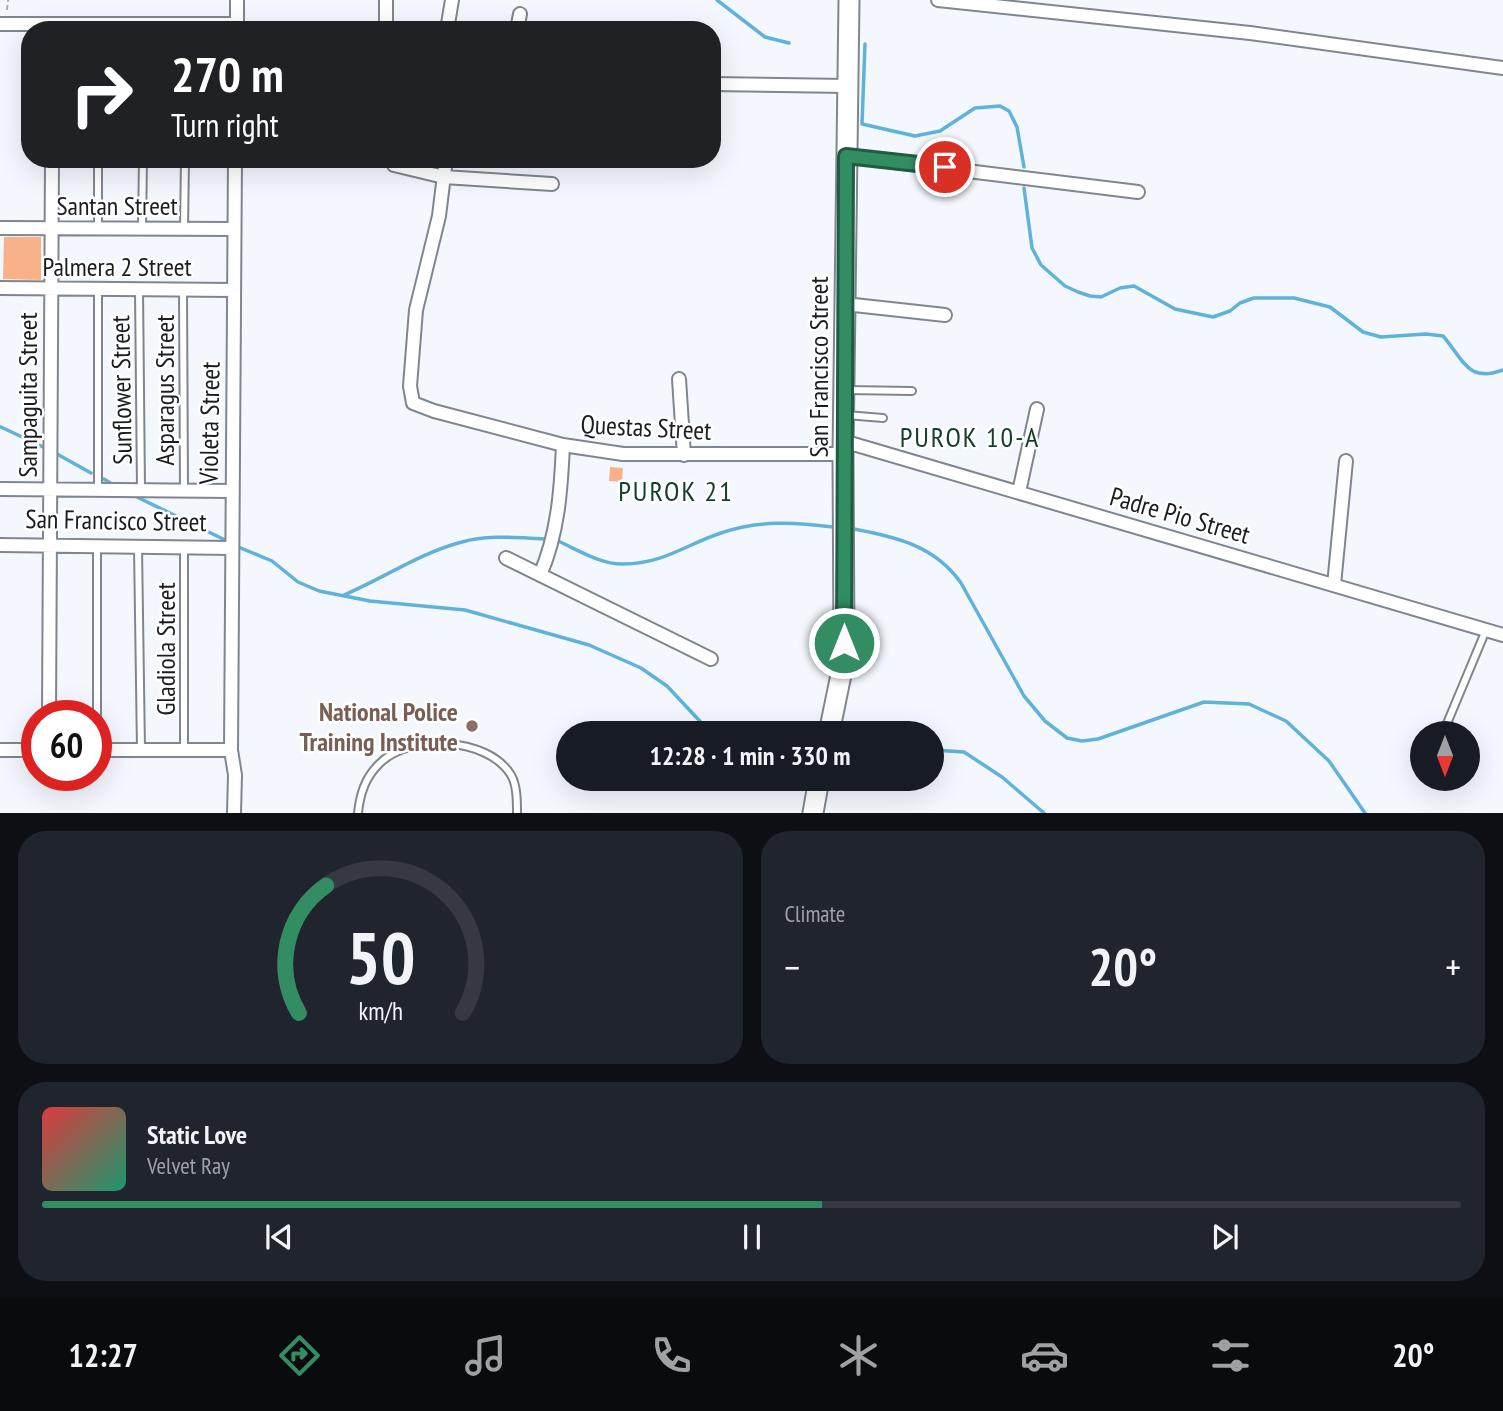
<!DOCTYPE html>
<html lang="en">
<head>
<meta charset="utf-8">
<style>
  :root { --surface:#171b24; --page:#20242c; --text:#f1f3f6; --muted:#9ea1a6; --line:#363941; --accent:#328d63 }
  body { margin:0; font-family:"PT Sans Narrow",sans-serif; background:var(--page); color:var(--text); height:100vh; display:flex; flex-direction:column; font-size:26px; white-space:nowrap }
  * { box-sizing:border-box; margin:0 }
  p { font-size:23px; color:var(--muted) }
  .icon { flex:none; width:38px; height:38px; fill:none; stroke:currentColor; stroke-width:2; stroke-linecap:round; stroke-linejoin:round }
  .map { position:relative; height:813px; overflow:hidden }
  .side { display:flex; flex-direction:column; gap:18px; padding:18px; background:#0d0f14; flex:1 }
  .side>* { flex:none }
  .guide { position:absolute; left:21px; top:21px; width:700px; height:147px; border-radius:28px; box-shadow:0 7px 28px #0002; background:#202124; color:#fff; overflow:hidden }
  .needle { width:46px; rotate:180deg }
  .controls { position:absolute; left:1410px; top:721px; display:grid; gap:14px }
  .controls a { display:grid; place-items:center; width:70px; height:70px; border-radius:50%; background:var(--surface); box-shadow:0 7px 28px #0002; font-size:35px }
  .speed { position:absolute; left:21px; top:700px; display:flex; gap:14px; font-size:35px; font-weight:700; text-align:center }
  .speed>* { display:grid; place-content:center; width:91px; height:91px; border-radius:50%; background:var(--surface); box-shadow:0 7px 28px #0002; line-height:1 }
  .speed .limit { border:10px solid #d22; background:#fff; color:#111 }
  .pin { position:absolute; display:grid; place-items:center; width:60px; height:60px; color:#fff; margin:-30px; border:4px solid #fff; border-radius:50%; box-shadow:0 2px 7px #0007 }
  .me { position:absolute; width:77px; margin:-38px; rotate:0deg; stroke-linejoin:round; filter:drop-shadow(0 0 5px #0008) }
  .turn { display:flex; align-items:center; gap:24px; height:147px; padding:0 35px; font-size:32px }
  .turn .icon { width:91px; height:91px; stroke-width:2.5 }
  .turn b { display:block; font-size:49px; line-height:60px }
  .big { font-size:52px; font-weight:700; line-height:1.1 }
  .side .widget { flex:1; display:flex; flex-direction:column; justify-content:center; gap:10px; min-width:0; padding:0 24px; border-radius:28px; background:var(--page) }
  .side .dial { align-items:center; gap:0 }
  .dial svg { height:182px; overflow:visible; fill:none; stroke:var(--line); stroke-width:7; stroke-linecap:round; text-anchor:middle }
  .dial text { fill:var(--text); stroke:none }
  .song { display:flex; align-items:center; gap:21px }
  .cover { width:84px; height:84px; border-radius:10px; background:linear-gradient(135deg,hsl(0 70% 55%),hsl(160 70% 35%)) }
  .played { height:7px; border-radius:4px; background:linear-gradient(90deg,var(--accent) 55%,var(--line) 55%) }
  .keys { display:flex; justify-content:space-around; direction:ltr }
  .heat { display:flex; justify-content:space-between; align-items:center; font-size:38px; direction:ltr }
  .side .tiles { flex:1; display:grid; gap:18px; grid-template-columns:1fr 1fr }
  .widget:last-child { grid-column:span 2 }
  .trip { position:absolute; left:556px; top:721px; width:388px; height:70px; border-radius:35px; background:var(--surface); box-shadow:0 7px 28px #0002; font-weight:700; line-height:70px; text-align:center }
  .tabs { display:flex; height:112px; justify-content:space-around; align-items:center; background:#090b0e; color:var(--muted) }
  .tabs .icon { width:49px; height:49px }
  .tabs .on { color:var(--accent) }
  .tabs b { font-size:32px; color:var(--text) }
  .map>svg:first-child { display:block }
</style>
</head>
<body>
<div class="map">
<svg width="1503" height="813" viewBox="0 0 1503 813">
  <rect width="100%" height="100%" fill="#f4f8fe"/>
  <g fill="none" stroke-linecap="round" stroke-linejoin="round">
    <path stroke="#5fb2da" stroke-width="3.5" d="M717,0L765,37L789,43
      M865,44L862,124L915,136L940,131L975,108L1000,106L1009,111L1017,127L1024,167
      M1024,188L1032,248L1041,265L1065,286L1078,292L1090,296L1101,297L1120,288L1134,286L1175,309L1213,317L1230,311L1240,303L1254,298H1294L1330,307L1363,332L1381,337L1426,334L1443,336C1462,357 1467,384 1503,370
      M1,427L43,447
      M57,454L91,473
      M104,479L115,486
      M135,496L225,540
      M854,529C897,537 935,546 961,583L1024,696L1045,721L1067,738L1082,741L1098,739L1204,702L1249,704L1286,721L1329,761L1365,813
      M558,541C578,550 602,565 624,564C663,564 687,544 721,533C758,520 795,522 833,527
      M236,546L272,561L298,582L319,591L370,601L465,610L589,645L641,668L667,686L711,733
      M344,595C382,579 422,552 462,542C489,534 519,538 548,539
      M933,750L964,752L1002,777L1044,813"/>
  </g>
  <path fill="#f9b189" d="M4,237H41V280L3,279Z
    M610,467L623,468L622,482L609,481Z"/>
  <g fill="none" stroke-linecap="round" stroke-linejoin="round">
    <g stroke="#80868f" stroke-width="10">
      <path id="service" d="M98,228V159
        M142,228L143,159
        M184,229L185,159
        M98,289V490
        M139,289L141,490
        M183,289L184,490
        M847,390L912,391
        M846,415L883,418
        M97,546V750
        M138,547L141,750
        M1443,733L1486,630
        M184,750V547
        M358,813C360,794 365,778 379,764C409,733 488,737 511,775C517,785 517,801 517,813"/>
    </g>
    <g stroke="#80868f" stroke-width="16">
      <path id="minor" d="M938,0L1250,33L1503,68
        M0,24H237
        M237,30V0
        M386,30V0
        M447,30L452,0
        M517,30L520,14
        M712,84L848,86
        M846,156L1138,192
        M446,159L439,216L416,310L410,386L413,403L434,411L563,445L623,454H843
        M394,165L444,177L552,184
        M0,228L234,229
        M0,288L234,290
        M845,304L945,315
        M679,379L684,455
        M843,441L1503,635
        M0,489L231,491
        M1019,492L1037,409
        M0,545L231,548
        M506,558L711,659
        M540,575C558,534 561,490 563,445
        M1334,585L1346,461
        M49,716L52,159
        M0,750H37
        M96,750H231
        M234,813L235,775L231,750L235,159"/>
    </g>
    <g stroke="#80868f" stroke-width="23">
      <path id="primary" d="M829,733L842,670L844,643L843,454L849,0
        M813,813L819,779"/>
    </g>
    <path stroke="#a7aab0" stroke-width="2" stroke-dasharray="5 3.5" stroke-linecap="butt" d="M7,10L8,0
      M324,159L326,162L358,164"/>
    <use href="#service" stroke="#fff" stroke-width="6"/>
    <use href="#minor" stroke="#fff" stroke-width="12"/>
    <use href="#primary" stroke="#fff" stroke-width="19"/>
  </g>
  <g fill="none" stroke-linecap="round" stroke-linejoin="round">
    <g stroke="#205c40" stroke-width="18">
      <path id="route" d="M844,643L846,156L945,167"/>
    </g>
    <use href="#route" stroke="#328d63" stroke-width="12"/>
  </g>
  <circle fill="#8d6e63" stroke="#fff" stroke-width="2.5" cx="472" cy="726" r="7"/>
  <g text-anchor="middle" dominant-baseline="central" stroke-width="5" stroke-linejoin="round" paint-order="stroke">
    <g font-size="26" fill="#1a1c20" stroke="#fff">
      <text x="117" y="205">Santan Street</text>
      <text x="117" y="266">Palmera 2 Street</text>
      <text transform="translate(818 367) rotate(-90)">San Francisco Street</text>
      <text transform="translate(121 390) rotate(-91)">Sunflower Street</text>
      <text transform="translate(164 390) rotate(-90)">Asparagus Street</text>
      <text transform="translate(27 395) rotate(-90)">Sampaguita Street</text>
      <text transform="translate(209 423) rotate(-89)">Violeta Street</text>
      <text transform="translate(646 427) rotate(3)">Questas Street</text>
      <text transform="translate(1180 515) rotate(16)">Padre Pio Street</text>
      <text transform="translate(116 520) rotate(1)">San Francisco Street</text>
      <text transform="translate(165 649) rotate(-90)">Gladiola Street</text>
    </g>
    <g font-size="26" font-weight="bold" fill="#785e54" stroke="#fff" text-anchor="end">
      <text x="458" y="711">National Police<tspan x="458" dy="30">Training Institute</tspan></text>
    </g>
    <g font-size="28" letter-spacing="2" fill="#123e2a" stroke="#fff">
      <text x="970" y="436">PUROK 10-A</text>
      <text x="676" y="490">PUROK 21</text>
    </g>
  </g>
</svg>
<div class="controls">
<a><svg class="needle" viewBox="-14 -14 28 28"><path d="M0-13l5 13h-10z" fill="#e53935"/><path d="M0 13l5-13h-10z" fill="#9ea1a6"/></svg></a>
</div>
<div class="speed"><div class="limit">60</div></div>
<div class="pin" style="left:945px;top:167px;background:#d93025"><svg class="icon" aria-label="arrive" viewBox="0 0 24 24"><path d="M6 21V4h12l-3 4 3 4H6"/></svg></div>
<svg class="me" style="left:844px;top:643px" viewBox="-20 -20 40 40"><circle r="17" fill="#328d63" stroke="#fff" stroke-width="3"/><path d="M0-11L8 9 0 5-8 9z" fill="#fff"/></svg>
<div class="trip">12:28 · 1 min · 330 m</div>
<div class="guide">
<div class="turn"><svg class="icon" aria-label="right" viewBox="0 0 24 24"><path d="M7 20v-9h11M14 6l5 5-5 5"/></svg><div><b>270 m</b>Turn right</div></div>
</div>
</div>
<section class="side">
<div class="tiles">
<div class="widget dial"><svg viewBox="0 0 100 80">
<path d="M14 69A42 42 0 1 1 86 69"/>
<path d="M14 69A42 42 0 0 1 26 13" stroke="#328d63"/>
<text x="50" y="56" font-size="32" font-weight="700">50</text>
<text x="50" y="72" font-size="11">km/h</text>
</svg></div>
<div class="widget"><p>Climate</p>
<div class="heat"><a>−</a><b class="big">20°</b><a>+</a></div>
</div>
<div class="widget">
<div class="song"><i class="cover"></i><div><b>Static Love</b><p>Velvet Ray</p></div></div>
<div class="played"></div>
<div class="keys"><svg class="icon" aria-label="previous" viewBox="0 0 24 24"><path d="M18 5L8 12l10 7zM5 5v14"/></svg><svg class="icon" aria-label="pause" viewBox="0 0 24 24"><path d="M8 5v14M16 5v14"/></svg><svg class="icon" aria-label="next" viewBox="0 0 24 24"><path d="M6 5l10 7-10 7zM19 5v14"/></svg></div>
</div>
</div>
</section>
<nav class="tabs">
<b>12:27</b>
<svg class="icon on" aria-label="directions" viewBox="0 0 24 24"><path d="M12 3l9 9-9 9-9-9zM9 14v-3h6M13 9l2 2-2 2"/></svg>
<svg class="icon" aria-label="music" viewBox="0 0 24 24"><path d="M9 18V5l10-2v13"/><circle cx="6" cy="18" r="3"/><circle cx="16" cy="16" r="3"/></svg>
<svg class="icon" aria-label="phone" viewBox="0 0 24 24"><path d="M5 4h4l2 5-3 2q2 4 5 5l2-3 5 2v4C11 20 4 13 5 4z"/></svg>
<svg class="icon" aria-label="climate" viewBox="0 0 24 24"><path d="M12 3v18M4 7l16 10M4 17L20 7"/></svg>
<svg class="icon" aria-label="car" viewBox="0 0 24 24"><path d="M5 17H2v-5l4-1 3-4h7l3 4 3 1v5h-3M9 17h6M6 11h13"/><circle cx="7" cy="17" r="2"/><circle cx="17" cy="17" r="2"/></svg>
<svg class="icon" aria-label="filters" viewBox="0 0 24 24"><path d="M4 7h16M4 17h16"/><circle cx="9" cy="7" r="2"/><circle cx="15" cy="17" r="2"/></svg>
<b>20°</b>
</nav>
</body>
</html>
